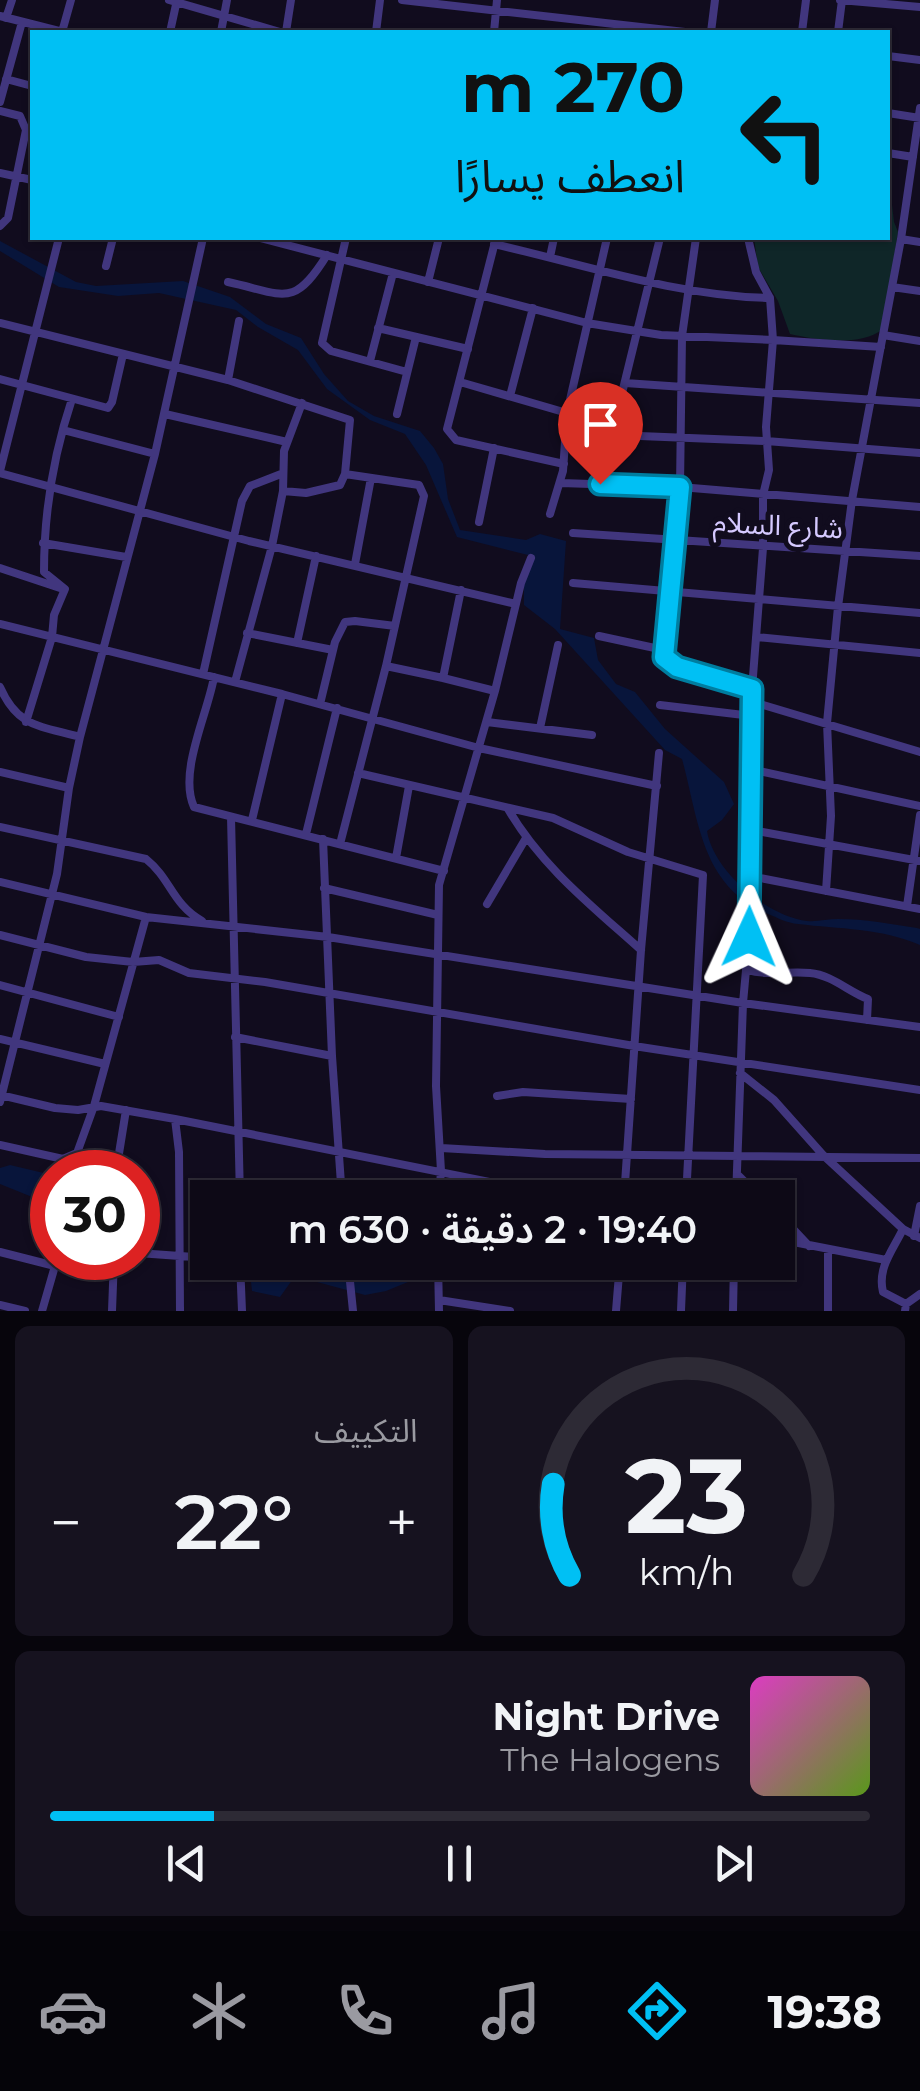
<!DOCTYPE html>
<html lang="ar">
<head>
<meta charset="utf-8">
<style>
  :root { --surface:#0d0916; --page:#16121f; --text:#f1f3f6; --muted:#9a9aa1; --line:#2d2a35; --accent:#00c0f4 }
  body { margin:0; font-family:Montserrat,"Noto Sans Arabic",sans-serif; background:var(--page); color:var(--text); direction:rtl; height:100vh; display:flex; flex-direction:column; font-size:38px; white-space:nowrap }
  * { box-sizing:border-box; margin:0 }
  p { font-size:32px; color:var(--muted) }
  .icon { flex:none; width:55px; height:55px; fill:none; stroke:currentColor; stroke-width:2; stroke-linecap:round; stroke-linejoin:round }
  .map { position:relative; height:1311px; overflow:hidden; direction:ltr }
  .details { display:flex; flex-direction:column; gap:15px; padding:15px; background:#07050c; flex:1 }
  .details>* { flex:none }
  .guide { position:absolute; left:30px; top:30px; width:860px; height:210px; border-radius:0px; box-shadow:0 2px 8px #0004,0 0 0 2px var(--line); direction:rtl; background:#00c0f4; color:#111; overflow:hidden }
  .speed { position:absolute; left:30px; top:1150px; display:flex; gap:20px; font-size:50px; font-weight:700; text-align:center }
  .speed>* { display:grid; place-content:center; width:130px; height:130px; border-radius:50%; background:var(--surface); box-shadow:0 2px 8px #0004,0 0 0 2px var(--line); line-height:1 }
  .speed .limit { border:15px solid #d22; background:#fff; color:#111 }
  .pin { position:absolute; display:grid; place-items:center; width:85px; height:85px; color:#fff; margin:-102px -42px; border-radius:50% 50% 50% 0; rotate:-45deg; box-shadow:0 0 10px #0007 }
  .pin .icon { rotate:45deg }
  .me { position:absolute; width:110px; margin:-55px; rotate:1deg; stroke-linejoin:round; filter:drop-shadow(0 0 8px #0008) }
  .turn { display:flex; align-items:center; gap:35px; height:210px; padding:0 40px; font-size:45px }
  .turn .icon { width:130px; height:130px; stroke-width:2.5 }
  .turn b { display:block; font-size:70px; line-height:85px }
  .big { font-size:75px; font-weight:600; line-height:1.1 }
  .details .tile { flex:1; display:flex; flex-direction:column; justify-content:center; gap:15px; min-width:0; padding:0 35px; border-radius:15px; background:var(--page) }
  .details .dial { align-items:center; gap:0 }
  .dial svg { height:260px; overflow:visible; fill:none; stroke:var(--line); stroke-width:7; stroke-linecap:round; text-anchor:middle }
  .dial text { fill:var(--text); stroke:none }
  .song { display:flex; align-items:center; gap:30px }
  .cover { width:120px; height:120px; border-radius:15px; background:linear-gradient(135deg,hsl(310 70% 55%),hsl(90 70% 35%)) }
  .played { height:10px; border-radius:5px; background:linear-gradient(90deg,var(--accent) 20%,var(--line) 20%) }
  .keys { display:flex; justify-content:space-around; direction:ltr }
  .heat { display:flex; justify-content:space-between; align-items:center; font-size:55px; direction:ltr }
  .details .tiles { flex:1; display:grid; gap:15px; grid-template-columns:1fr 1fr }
  .tile:last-child { grid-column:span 2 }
  .trip { position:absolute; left:190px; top:1180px; width:605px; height:100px; border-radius:0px; background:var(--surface); box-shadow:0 2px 8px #0004,0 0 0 2px var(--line); font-weight:600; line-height:100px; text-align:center; direction:rtl }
  .tab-bar { display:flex; height:160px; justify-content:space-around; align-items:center; background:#050409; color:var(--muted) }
  .tab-bar .icon { width:70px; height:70px }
  .tab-bar .active { color:var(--accent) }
  .tab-bar b { font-size:45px; color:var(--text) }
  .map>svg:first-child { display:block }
</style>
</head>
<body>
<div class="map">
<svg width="920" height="1311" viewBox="0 0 920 1311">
  <rect width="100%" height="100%" fill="#110c1e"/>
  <path fill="#0f2628" d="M888,170L894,222L898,232L883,329C860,347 817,340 790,334L778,301L758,267L754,238H888Z"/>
  <path fill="#08153b" d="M0,241L76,282L96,286L183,281L230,297L266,324L301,338L324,374L348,401L374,416L420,431L434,448L443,464L448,499L460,530L526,540L540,534L566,541L560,629L594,638L598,660L616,684L635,692L665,729L724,782L734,804L722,820L707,831C713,870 766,916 807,921C817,922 828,919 838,919C865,919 891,924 917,928L920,929V945C881,928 839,929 798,924C787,923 778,918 768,914C701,886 699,821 682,759L665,750L555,629L524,605V580L532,556L457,537L426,465L405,434L370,420L327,389L298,350L258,327L236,310L159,293L118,296L59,287L0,251Z
    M10,1165L52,1175V1205L0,1184V1168Z
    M249,1263H296L328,1275L367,1281L416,1263H454L386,1291L365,1295L295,1276L280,1297L252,1291Z"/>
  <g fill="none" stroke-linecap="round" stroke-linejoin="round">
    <path stroke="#41367e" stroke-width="8" d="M169,0L280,32
      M402,0L685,32
      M840,0L920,7
      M0,16L63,32
      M6,18L12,0
      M62,32L71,0
      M170,32L177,0
      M221,32L227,0
      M286,32L291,0
      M376,32L380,0
      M494,32L497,0
      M711,32L715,0
      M802,32L806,0
      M838,32L842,0
      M888,56L920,60
      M6,79L32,86
      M0,102L22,22
      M0,111L20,116L26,130L8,218L0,226
      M888,113L920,118
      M888,153L913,157
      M0,173L32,180
      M260,238L587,323L661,335L773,340L770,298L756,272L748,238
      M346,238L322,343L331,351L407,372
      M496,238L447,429L456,440L564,464
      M696,238L682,336L680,487L664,657L677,667L752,689
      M901,239L920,242
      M494,244C586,265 676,296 770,298
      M550,257L554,238
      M106,266L113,238
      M228,282C284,294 293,310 327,255
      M428,282L439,238
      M892,287L920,291
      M0,323L228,380L350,420L345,474L340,485L306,493L283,491L272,546L235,682
      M378,328L468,349
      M883,335L920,341
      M370,361L393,273
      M0,379L108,408L112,402L123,354
      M228,380L239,321
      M460,382L567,413
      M625,383L920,403
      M510,396L533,308
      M165,414L287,442
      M397,414L416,337
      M63,430L155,454
      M565,433L766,441L920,453
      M612,434L660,238
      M0,471L59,238
      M0,473L249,541L516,604
      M561,483L680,487L920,507
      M283,491L284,451L302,403
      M550,514L563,471L567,413L607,238
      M479,522L494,448
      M573,533L920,556
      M43,543L126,557
      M355,564L371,478
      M0,568L60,588
      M573,583L920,613
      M0,624L282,694L479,748L657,786
      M247,633L333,650
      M599,636L664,650
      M756,637L920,653
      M297,643L316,556
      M386,666L443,678L461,590
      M203,674L242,501L250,486L281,474
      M214,677C208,713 178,772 194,807L444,871
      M443,678L495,691
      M0,687C18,728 41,726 80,737
      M753,702L920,752
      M320,704L335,642L345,622L355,621L395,626
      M660,705L752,716
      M26,722L52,637L54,615L65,589L44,572C44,512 53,456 72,399
      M487,722L592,735
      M540,728L558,645
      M750,769L920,806
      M0,772L69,788
      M358,773L553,818L628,852L703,875L686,1198
      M508,809C542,867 592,906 641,950
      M231,817L240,1198
      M252,820L282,694
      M0,827L146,859C171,879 172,904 202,921
      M752,830L920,861
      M306,834L337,708
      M323,839L332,1056L342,1198
      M340,844L386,666L424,496L419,485L345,474
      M396,858L409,786
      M750,876L920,909
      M0,882L146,917L328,937L743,1003L920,1027
      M324,888L438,915
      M826,891L831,816L827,723L838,607L852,500L901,239L920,108
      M487,904L526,838
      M907,906L920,815
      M0,935L86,957L133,962L159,960L189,973L265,982L634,1046L920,1090
      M747,970C769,976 788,971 810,973C832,975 849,992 868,999L867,1020
      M0,985L119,1017
      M235,1037L332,1056
      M0,1039L105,1064
      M740,1073L774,1100L823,1155L903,1229L920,1238
      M0,1095L55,1108L78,1110L101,1106L175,1119L570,1198
      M497,1096L523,1092L631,1099
      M0,1102L57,874L69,788L80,737L155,454L203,238
      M175,1119L179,1152L180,1311
      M0,1145L63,1159L77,1153L94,1106L146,917
      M441,1148L545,1154L920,1158
      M116,1172L126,1110
      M737,1174L761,1198
      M439,1198L441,1171L436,1086L439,885L495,691L521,583L531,558
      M624,1198L641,950L659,753
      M736,1198L743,1003L749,937L752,689L763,548V495L769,470L766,427L773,340L881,347
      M778,1213L809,1246
      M903,1229C893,1250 877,1268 883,1292L906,1304
      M914,1236L920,1206
      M778,1239L886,1260
      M828,1250V1311
      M0,1252L55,1266L42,1311
      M138,1253L208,1258
      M240,1262L242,1311
      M348,1262L353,1311
      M438,1262L439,1311
      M439,1300L510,1311
      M0,1305L25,1311
      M112,1311L114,1258
      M616,1311L620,1262
      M681,1311L683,1262
      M733,1311L734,1262
      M905,1311L906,1304L920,1294"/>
  </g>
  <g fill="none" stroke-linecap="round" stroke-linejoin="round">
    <g stroke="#007d9f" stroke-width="25">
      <path id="route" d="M600,484L680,487L664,657L677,667L752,689L749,937"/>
    </g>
    <use href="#route" stroke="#00c0f4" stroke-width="18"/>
  </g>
  <g text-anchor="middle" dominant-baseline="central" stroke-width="10" stroke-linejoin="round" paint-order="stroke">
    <g font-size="28" fill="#d5c9ff" stroke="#110c1e">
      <text transform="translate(778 525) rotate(3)">شارع السلام</text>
    </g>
  </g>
</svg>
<div class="speed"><div class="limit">30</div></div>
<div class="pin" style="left:600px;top:484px;background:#d93025"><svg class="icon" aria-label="arrive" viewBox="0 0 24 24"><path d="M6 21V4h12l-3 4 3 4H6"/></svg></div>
<svg class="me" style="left:749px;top:937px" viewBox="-20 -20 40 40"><path d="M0-17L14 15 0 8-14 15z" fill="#00c0f4" stroke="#fff" stroke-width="4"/></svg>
<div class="trip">19:40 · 2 دقيقة · 630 m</div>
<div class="guide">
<div class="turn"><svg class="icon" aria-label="left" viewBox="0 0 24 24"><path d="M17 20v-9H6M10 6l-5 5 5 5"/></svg><div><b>270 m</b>انعطف يسارًا</div></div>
</div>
</div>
<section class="details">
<div class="tiles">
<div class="tile dial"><svg viewBox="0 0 100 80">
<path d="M14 69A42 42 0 1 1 86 69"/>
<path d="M14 69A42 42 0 0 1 9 41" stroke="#00c0f4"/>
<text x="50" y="56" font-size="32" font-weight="700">23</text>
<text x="50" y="72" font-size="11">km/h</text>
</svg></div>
<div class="tile"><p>التكييف</p>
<div class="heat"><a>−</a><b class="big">22°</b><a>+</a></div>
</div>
<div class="tile">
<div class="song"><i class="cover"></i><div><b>Night Drive</b><p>The Halogens</p></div></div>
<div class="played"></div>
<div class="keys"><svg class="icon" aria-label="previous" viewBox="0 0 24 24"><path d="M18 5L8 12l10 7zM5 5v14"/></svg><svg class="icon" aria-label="pause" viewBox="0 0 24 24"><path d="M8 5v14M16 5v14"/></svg><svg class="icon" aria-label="next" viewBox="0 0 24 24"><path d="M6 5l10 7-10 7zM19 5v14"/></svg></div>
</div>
</div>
</section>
<nav class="tab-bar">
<b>19:38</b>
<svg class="icon active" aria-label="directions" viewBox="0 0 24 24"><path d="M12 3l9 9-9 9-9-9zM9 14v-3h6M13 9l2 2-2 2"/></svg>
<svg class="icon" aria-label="music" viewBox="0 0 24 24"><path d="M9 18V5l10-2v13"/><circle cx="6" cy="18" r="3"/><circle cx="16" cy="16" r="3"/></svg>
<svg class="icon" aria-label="phone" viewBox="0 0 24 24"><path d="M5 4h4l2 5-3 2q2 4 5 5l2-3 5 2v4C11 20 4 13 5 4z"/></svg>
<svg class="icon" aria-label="climate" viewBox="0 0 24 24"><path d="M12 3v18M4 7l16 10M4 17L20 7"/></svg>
<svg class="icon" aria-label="car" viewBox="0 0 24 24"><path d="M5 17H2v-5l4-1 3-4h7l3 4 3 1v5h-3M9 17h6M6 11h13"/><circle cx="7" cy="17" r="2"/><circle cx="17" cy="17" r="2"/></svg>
</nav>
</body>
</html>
